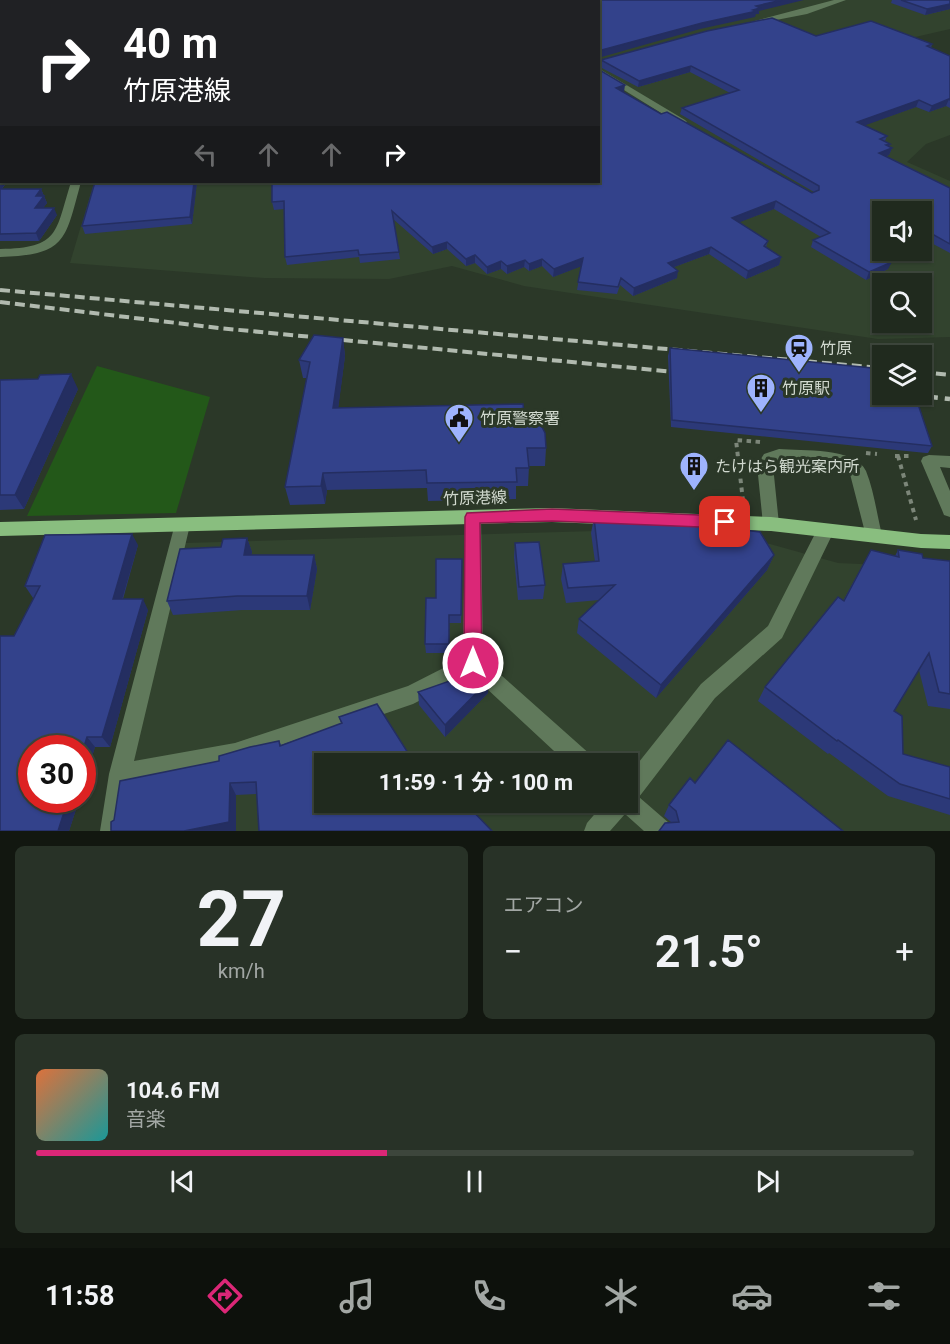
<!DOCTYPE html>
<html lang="ja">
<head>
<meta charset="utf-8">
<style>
  :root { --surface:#202a1e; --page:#283227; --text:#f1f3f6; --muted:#a2a7a4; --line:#3d463c; --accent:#db2777 }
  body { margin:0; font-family:Roboto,"Noto Sans JP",sans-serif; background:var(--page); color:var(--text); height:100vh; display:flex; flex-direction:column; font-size:22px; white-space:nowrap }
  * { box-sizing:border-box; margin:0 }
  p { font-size:20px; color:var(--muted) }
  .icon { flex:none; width:33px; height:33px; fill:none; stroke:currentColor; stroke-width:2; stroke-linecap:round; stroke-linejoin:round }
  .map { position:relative; height:831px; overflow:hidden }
  .side { display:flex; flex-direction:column; gap:15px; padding:15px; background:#121710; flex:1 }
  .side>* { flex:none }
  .banner { position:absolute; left:0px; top:0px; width:600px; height:183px; box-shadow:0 2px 4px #0004,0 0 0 2px var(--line); background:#202124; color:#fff; overflow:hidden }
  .fabs { position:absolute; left:872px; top:201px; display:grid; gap:12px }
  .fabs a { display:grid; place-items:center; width:60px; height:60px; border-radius:0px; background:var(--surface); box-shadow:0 2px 4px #0004,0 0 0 2px var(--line); font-size:30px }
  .speed { position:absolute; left:18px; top:735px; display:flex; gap:12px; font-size:30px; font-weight:700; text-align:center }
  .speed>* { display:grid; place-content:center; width:78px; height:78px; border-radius:50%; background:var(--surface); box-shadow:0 2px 4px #0004,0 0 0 2px var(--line); line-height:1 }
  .speed .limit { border:9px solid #d22; background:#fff; color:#111 }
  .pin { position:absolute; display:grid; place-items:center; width:51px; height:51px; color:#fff; margin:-26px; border-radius:12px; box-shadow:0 3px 9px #0006 }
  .me { position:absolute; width:66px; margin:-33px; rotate:0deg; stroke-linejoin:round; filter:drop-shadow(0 0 4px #0008) }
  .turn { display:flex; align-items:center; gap:21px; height:126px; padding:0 24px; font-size:27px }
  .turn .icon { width:78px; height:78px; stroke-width:2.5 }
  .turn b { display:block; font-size:42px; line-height:51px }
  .lanes { display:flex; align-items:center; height:57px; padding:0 24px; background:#0003; justify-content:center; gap:30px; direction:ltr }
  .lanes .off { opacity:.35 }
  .big { font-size:45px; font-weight:700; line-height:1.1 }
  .side .card { flex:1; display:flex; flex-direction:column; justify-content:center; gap:9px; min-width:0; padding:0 21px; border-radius:9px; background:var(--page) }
  .side .dial { align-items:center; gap:0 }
  .dial b { font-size:78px; line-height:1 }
  .song { display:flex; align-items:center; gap:18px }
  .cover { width:72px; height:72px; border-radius:9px; background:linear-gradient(135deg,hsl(20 70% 55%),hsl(180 70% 35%)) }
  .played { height:6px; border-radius:3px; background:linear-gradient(90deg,var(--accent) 40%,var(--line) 40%) }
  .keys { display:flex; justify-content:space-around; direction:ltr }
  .heat { display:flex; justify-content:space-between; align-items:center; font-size:33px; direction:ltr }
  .side .tiles { flex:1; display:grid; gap:15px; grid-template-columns:1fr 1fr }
  .card:last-child { grid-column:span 2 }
  .trip { position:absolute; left:314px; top:753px; width:324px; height:60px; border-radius:0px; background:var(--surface); box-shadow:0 2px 4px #0004,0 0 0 2px var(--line); font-weight:700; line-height:60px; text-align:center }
  .tabs { display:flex; height:96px; justify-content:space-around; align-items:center; background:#0d110c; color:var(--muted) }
  .tabs .icon { width:42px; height:42px }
  .tabs .active { color:var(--accent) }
  .tabs b { font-size:27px; color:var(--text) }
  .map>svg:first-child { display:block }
</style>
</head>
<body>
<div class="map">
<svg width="950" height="831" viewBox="0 0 950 831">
  <rect width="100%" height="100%" fill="#2b3828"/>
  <path fill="#32432e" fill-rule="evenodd" d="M145,0H950V29L911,38L950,56V135L926,144L907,162L950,181V337L878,339L524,286L452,266L389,279L264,278L70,263L94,182H598V2ZM882,212H921V250H882ZM882,284H921V322H882Z
    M667,529L759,541L838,563L950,568V831H121L126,783L185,543ZM324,764H627V802H324Z"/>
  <path fill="#235819" d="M97,366L210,397L176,513L27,516Z"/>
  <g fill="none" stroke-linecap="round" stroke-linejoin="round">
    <path stroke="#7c8679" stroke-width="4" stroke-dasharray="4.5 4.5" stroke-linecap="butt" d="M866,453L877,454
      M895,456H910
      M898,456L916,520
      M743,501L736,440L760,442"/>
    <path fill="#60795b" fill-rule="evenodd" d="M834,0H846L807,14L755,24L751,22Z
      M598,68L685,120L687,122L679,124L598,74Z
      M71,182H81C65,240 67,255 0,257V249C60,248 55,233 71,182Z
      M779,449C802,451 855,447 866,471C874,491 877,515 882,535L879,540L873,542L867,540L850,474L845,468L840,466L776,462L773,466L779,524L777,529L771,531L765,529L763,524L757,465L764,454Z
      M929,455L950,456V468L940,467L950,491V517L944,515L942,510L921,461L923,457Z
      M473,510L479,512L481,517L483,659L592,756L594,764H568L471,674L413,704L235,765L129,783L122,831H100L109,774L176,520L182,518L188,520L190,525L134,761L235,743L408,686L463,658L465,517L467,512Z
      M825,524L831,526L834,531L782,638L715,698L639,797L669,823L672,831H644L625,814L610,831H584L587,823L605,802H627V777L701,684L768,626L819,526Z"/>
    <path fill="#89be7f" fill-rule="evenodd" d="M552,508L771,517L921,534L950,535V549L921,548L771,531L552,522L0,536V522Z"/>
    <path fill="#99d98d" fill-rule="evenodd" d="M5,0H15L4,2Z"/>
    <path stroke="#b1baaf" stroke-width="4" stroke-dasharray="10 5" stroke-linecap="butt" d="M0,290L882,368
      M0,302L219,328L685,373
      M921,372L950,375"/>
    <path stroke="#b1baaf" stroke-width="4.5" stroke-dasharray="13 7" stroke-linecap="butt" d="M905,394L950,399"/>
  </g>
  <path fill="#2c3978" d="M892,0H950V9L925,15L891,3Z
    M816,36L932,44L931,48L950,56V108L946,106L929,112L916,107L864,125L887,136L885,141L890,144L889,147L892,148L889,155L886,156L950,188V253L922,238L889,260L888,269L866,280L811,247L813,240L821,237L774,209L739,222L768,241L766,247L781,257L779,265L746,279L709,254L674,267L677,278L633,296L620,285L617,294L577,290L581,266L553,277L542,266L529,271L524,267L507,274L501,269L487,274L475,263L466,266L447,249L433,254L393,219L400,259L360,263L359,257L287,265L285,257L284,209L274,210L272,202L598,69L624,92H623L661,114L812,193L814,192L680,114L682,108L730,93L690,72L638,87L600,67L601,60Z
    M1,114L2,182H7L2,189H41L47,203L43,208L57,215L39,241H0V135L1,130L0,131V116Z
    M197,182L192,224L85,234L82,226Z
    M343,338L345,356L338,408L525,423L546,448L545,466H529L528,486H516V499L428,501L427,488L327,490L325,504L290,505L285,487L307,378H303L299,360Z
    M670,348L903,397L932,446L928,453H926L671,427L668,356Z
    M0,380L78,389L24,509L0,510Z
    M635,517L774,555L767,570L656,698L577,633L579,619L599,600L566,603L561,579L563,564L595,562L591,533L594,518L634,521Z
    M247,538L252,552L251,555H314L317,569L310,610H242L173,615L167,601L221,547Z
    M515,543L545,585L543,599L518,600L514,557Z
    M138,545L123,599L148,610L110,747H95L82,788V748L79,800L69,831H0L14,636L34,598H33L25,586Z
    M871,550L895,556L898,550L923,558L950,561V709L928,706L919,670L894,711L903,754L950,767V815L888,796L829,753L828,754L758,701L765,687L843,601Z
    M462,559L461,623H449V653H426L425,644L436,598Z
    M418,692L488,693L445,737L419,705Z
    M339,717L443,806L492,831L256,794L236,795V831H111L219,761L279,741L281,745L341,724Z
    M695,783L843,831L671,822L664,816L669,805Z"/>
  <path fill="#242e61" d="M782,0H804L759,11V14H756L755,17L700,29L598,58V51L756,6Z
    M950,4V9L925,15L927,9Z
    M691,66L690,72L638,87L639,81Z
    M625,85L624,92L615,94L616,88Z
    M949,99L946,106L929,112L932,106Z
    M919,100L916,107L855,129L857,122Z
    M2,104V113L0,114V105Z
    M890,144L888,149L892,148L889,155L876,160L879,153L886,145Z
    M2,178V182H7L0,191V179Z
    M194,182H197L192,224L190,217Z
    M41,189L47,203L38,215L35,208L36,196Z
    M776,201L774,209L730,226L732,218Z
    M54,208L57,215L39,241L36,233Z
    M447,242V249L433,254L432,247Z
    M711,247L709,254L666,270L668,263Z
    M895,250H903L881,265L884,257Z
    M475,255V263L466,266V259Z
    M781,257L779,265L746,279L748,271Z
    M583,258L582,266L553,277L554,269Z
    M542,259V266L529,271V264Z
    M525,260L524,267L507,274V266Z
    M501,261V269L487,274V267Z
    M892,262L888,269L866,280L869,272Z
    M678,271L677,278L633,296L634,288Z
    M343,338L345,356L336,426L333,408Z
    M71,374L78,389L24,509L15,495Z
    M323,473L327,490L325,504L321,486Z
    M132,534L138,545L119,610L113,599Z
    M247,538L252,552L249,569L244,555Z
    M314,555L317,569L310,610L307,596Z
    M774,555L767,570L656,698L661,685Z
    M143,599L148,610L110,747L102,737Z
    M489,680L488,693L445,737V725Z
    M87,737L95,747L82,788V753Z
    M230,783L236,795V831H184Z
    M68,800H79L69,831H58Z"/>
  <path fill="#33428b" stroke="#242e61" stroke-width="1.5" d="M108,0H210L209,2H106Z
    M245,0H782L756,6L760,8L753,10L757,11L702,23L598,51V2H244Z
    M901,0H950V4L927,9Z
    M772,18L816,36L871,21L932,44L927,46L950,56V100L949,99L932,106L919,100L857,122L887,136L880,139L890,144L886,145L892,148L879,153L950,188V244L925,230L921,233V212H882V250H895L884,257L892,262L869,272L813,240L830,233L776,201L732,218L768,241L764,246L781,257L748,271L711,247L668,263L678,271L634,288L621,278L618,287L578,282L583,258L554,269L542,259L529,264L525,260L507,266L501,261L487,267L475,255L466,259L447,242L432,247L392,211L399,252L359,255L358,250L285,257L284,201L272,202V183L284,182H598V69L625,85L616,88L661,114L667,112L812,193L819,190V186L682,108L739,90L691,66L639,81L601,60L707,31Z
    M2,69V104L0,105V70Z
    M1,114L2,178L0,179V135L1,125L0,124V116Z
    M95,182H194L190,217L82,226Z
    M0,189H41L36,196H44L35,208H54L36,233L0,234Z
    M314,335L343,338L333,408L523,404L525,423H540L545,433L546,448H527L529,468H516L517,482L427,483L426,470L323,473L321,486L285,487L310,362L299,360Z
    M670,348L882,369V394H903V397L916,398L932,446L672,420Z
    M71,374L15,495H0V380L38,379L40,375Z
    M635,517L760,532L774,555L661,685L579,619L615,585L568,588L563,564L599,561L594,518L635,521Z
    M132,534L113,599H143L102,737H87L82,753V748H32V800H68L58,831H0V636H14L40,586H25L45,535Z
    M247,538L244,555H314L307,596H237L167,601L180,549L221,547L223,539Z
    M539,542L545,585L519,587L515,543Z
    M871,550L899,557L898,550L922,554L923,558L950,561V694L939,692L929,653L894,711L902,716L903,754L950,767V799L900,784L838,740L837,741L765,687L838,597L844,601Z
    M436,559H462L461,615H449V644H425L426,598H436Z
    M478,671L489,680L445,725L418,692Z
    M377,704L415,764H324V802H441L443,806L446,802H464L492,831H259L256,782L230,783L229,822L184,831H111V822L114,820L120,781L219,761V756L250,747L279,741L280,746L342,723L339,717Z
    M728,740L843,831H659L665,823L679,822L676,811L669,805L690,778L695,783Z"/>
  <path fill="#db2777" stroke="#8e194d" stroke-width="1.5" d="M552,509L725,516L730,517L733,522L730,526L725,528L552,521L480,523L482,663L479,669L473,672L466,669L464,663L465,517L467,513Z"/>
  <defs>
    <g id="station-pin" transform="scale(1.5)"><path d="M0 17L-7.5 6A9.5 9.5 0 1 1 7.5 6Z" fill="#9eb3fd" stroke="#2b3828"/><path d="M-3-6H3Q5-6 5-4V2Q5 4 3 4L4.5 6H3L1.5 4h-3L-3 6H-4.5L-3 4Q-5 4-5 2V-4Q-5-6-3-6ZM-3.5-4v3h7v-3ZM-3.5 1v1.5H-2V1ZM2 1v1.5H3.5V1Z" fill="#111"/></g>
    <g id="building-pin" transform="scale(1.5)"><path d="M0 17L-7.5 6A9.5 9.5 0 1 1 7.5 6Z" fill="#9eb3fd" stroke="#2b3828"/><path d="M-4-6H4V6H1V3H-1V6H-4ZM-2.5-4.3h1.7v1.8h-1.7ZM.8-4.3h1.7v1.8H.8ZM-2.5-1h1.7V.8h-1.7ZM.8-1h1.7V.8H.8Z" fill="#111"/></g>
    <g id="civic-pin" transform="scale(1.5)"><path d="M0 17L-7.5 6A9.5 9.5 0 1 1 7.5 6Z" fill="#9eb3fd" stroke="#2b3828"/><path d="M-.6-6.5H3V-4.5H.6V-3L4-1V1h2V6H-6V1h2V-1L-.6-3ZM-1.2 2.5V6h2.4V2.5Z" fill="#111"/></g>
  </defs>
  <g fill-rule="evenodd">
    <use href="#station-pin" x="799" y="348"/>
    <use href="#building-pin" x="761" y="388"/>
    <use href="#civic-pin" x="459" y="418"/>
    <use href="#building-pin" x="694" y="466"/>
  </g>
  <g text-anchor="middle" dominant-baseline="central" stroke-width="6" stroke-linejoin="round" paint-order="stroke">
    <g font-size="16" fill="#d1d9cf" stroke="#2b3828" text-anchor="start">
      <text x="820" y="348">竹原</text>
      <text x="782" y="388">竹原駅</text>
      <text x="480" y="418">竹原警察署</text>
      <text x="715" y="466">たけはら観光案内所</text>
    </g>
    <g font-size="16" fill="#d1d9cf" stroke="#2b3828">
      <text transform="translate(475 498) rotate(-2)">竹原港線</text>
    </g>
  </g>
</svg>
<div class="fabs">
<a><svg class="icon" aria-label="sound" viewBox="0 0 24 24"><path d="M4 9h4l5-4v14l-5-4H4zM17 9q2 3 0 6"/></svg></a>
<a><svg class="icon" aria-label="search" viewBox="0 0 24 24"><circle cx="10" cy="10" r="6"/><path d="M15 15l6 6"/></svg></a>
<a><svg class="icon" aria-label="layers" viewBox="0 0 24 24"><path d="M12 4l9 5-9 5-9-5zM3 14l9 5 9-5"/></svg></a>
</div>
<div class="speed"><div class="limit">30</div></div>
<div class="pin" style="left:725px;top:522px;background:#d93025"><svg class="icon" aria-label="arrive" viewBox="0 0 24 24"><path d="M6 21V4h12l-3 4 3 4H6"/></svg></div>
<svg class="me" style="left:473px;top:663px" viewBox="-20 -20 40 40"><circle r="17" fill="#db2777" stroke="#fff" stroke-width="3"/><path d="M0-11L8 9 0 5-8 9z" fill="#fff"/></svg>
<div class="trip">11:59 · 1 分 · 100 m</div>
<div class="banner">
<div class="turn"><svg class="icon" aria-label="right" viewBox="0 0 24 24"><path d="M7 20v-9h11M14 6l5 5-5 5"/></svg><div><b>40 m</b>竹原港線</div></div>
<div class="lanes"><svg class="icon off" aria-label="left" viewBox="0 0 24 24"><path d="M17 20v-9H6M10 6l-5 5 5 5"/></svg><svg class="icon off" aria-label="ahead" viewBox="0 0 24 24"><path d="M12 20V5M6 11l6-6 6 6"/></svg><svg class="icon off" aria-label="ahead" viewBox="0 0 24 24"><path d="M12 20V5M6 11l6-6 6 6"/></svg><svg class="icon" aria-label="right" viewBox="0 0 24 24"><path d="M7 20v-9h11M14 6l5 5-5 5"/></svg></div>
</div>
</div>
<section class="side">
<div class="tiles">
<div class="card dial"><b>27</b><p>km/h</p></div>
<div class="card"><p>エアコン</p>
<div class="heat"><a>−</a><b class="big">21.5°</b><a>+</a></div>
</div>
<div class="card">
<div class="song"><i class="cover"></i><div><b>104.6 FM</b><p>音楽</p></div></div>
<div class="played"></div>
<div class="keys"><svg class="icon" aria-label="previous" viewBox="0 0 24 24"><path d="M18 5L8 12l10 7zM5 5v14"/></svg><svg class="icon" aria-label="pause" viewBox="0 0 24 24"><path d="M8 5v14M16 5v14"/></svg><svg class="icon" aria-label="next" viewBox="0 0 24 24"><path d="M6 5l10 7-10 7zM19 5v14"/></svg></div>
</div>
</div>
</section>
<nav class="tabs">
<b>11:58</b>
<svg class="icon active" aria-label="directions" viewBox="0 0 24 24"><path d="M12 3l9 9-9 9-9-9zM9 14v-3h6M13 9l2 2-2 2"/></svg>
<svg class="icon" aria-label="music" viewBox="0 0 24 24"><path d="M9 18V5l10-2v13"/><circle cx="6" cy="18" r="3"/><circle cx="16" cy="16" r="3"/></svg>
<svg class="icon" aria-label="phone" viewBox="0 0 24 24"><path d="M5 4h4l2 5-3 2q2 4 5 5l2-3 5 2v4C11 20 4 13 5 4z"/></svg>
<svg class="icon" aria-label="climate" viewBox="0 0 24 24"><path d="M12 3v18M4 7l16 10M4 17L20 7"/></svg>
<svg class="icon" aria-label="car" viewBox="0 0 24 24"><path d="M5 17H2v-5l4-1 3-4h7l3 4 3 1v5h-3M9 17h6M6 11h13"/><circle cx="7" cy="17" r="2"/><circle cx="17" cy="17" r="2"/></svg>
<svg class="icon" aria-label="filters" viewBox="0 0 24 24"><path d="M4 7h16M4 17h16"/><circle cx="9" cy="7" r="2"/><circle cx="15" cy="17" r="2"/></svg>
</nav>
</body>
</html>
